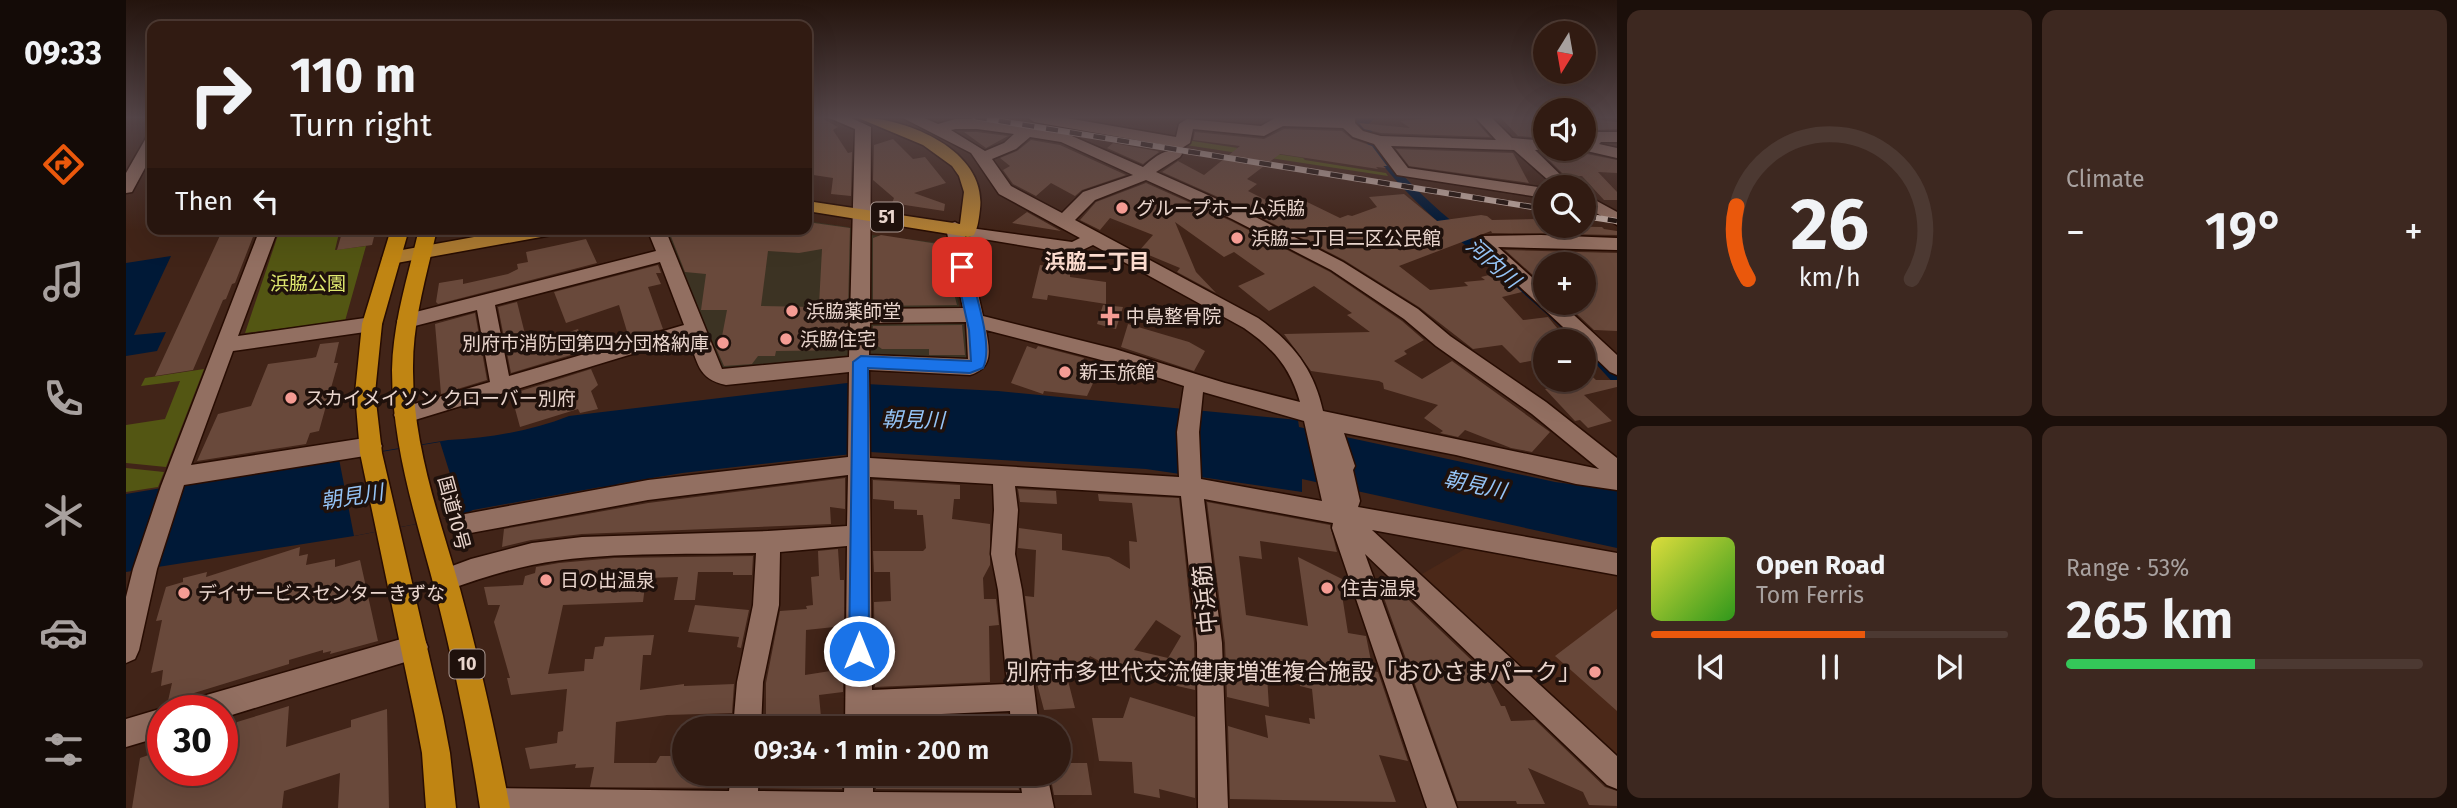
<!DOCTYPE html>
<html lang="en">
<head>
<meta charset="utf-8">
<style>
  :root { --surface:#311b12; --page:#3d2820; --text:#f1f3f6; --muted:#a8a19f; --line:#4c3932; --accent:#ea580c }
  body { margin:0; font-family:"Fira Sans","Noto Sans JP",sans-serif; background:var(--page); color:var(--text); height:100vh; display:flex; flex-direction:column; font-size:26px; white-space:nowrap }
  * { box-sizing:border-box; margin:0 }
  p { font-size:23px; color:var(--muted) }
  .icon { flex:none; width:38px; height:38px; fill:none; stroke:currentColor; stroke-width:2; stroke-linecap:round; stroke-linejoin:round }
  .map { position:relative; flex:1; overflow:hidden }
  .details { display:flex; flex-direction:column; gap:10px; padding:10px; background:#1b0f0a; width:840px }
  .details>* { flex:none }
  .hud { position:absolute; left:21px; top:21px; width:665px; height:214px; border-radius:14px; box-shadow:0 7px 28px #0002,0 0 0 2px var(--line); background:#311b12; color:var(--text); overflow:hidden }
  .needle { width:46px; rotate:191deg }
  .tools { position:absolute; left:1407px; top:21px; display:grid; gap:14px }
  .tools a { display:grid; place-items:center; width:63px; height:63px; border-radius:50%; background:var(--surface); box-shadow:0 7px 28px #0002,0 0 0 2px var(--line); font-size:35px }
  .speed { position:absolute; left:21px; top:695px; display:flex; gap:14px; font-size:35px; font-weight:700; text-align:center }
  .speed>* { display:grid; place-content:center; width:91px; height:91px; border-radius:50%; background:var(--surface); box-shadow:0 7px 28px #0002,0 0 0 2px var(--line); line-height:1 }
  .speed .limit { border:10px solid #d22; background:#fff; color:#111 }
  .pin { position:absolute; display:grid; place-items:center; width:60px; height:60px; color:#fff; margin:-30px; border-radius:14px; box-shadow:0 4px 10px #0006 }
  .me { position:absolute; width:77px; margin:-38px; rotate:0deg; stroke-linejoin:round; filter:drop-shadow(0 0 5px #0008) }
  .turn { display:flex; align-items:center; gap:24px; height:147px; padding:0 28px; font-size:32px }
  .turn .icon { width:91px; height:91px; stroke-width:2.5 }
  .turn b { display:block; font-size:49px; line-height:60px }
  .then { display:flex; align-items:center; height:66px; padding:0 28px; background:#0003; gap:14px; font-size:26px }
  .big { font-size:52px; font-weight:600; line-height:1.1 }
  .details .widget { flex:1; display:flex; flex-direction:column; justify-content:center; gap:10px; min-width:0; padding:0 24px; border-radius:14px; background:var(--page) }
  .details .dial { align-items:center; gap:0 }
  .dial svg { height:182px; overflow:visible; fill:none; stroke:var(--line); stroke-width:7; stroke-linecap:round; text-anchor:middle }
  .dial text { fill:var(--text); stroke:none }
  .song { display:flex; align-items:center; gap:21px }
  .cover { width:84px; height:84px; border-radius:10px; background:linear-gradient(135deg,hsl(60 70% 55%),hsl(110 70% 35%)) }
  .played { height:7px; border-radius:4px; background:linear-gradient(90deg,var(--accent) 60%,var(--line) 60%) }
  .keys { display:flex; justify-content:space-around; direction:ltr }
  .heat { display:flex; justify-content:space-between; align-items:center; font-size:38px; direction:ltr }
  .charge { height:10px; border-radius:5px; background:linear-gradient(90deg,#34c759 53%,var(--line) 0) }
  .details .tiles { flex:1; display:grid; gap:10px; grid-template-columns:repeat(2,1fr) }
  .trip { position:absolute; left:546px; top:716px; width:399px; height:70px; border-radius:35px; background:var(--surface); box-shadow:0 7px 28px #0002,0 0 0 2px var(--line); font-weight:600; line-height:70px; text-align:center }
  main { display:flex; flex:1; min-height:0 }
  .dock { display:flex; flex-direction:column; width:126px; justify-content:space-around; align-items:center; background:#140b07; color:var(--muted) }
  .dock .icon { width:49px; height:49px }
  .dock .current { color:var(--accent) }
  .dock b { font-size:32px; color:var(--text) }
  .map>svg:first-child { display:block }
</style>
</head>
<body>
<main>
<nav class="dock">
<b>09:33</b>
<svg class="icon current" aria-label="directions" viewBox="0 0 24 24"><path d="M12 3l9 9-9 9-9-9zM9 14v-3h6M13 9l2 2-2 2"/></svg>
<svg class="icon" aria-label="music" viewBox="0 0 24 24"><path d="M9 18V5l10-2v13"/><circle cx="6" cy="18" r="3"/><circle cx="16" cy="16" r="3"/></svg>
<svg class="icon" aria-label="phone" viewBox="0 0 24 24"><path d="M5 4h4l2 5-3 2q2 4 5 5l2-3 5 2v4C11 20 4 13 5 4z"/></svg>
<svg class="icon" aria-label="climate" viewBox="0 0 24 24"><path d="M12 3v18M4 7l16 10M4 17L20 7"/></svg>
<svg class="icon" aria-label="car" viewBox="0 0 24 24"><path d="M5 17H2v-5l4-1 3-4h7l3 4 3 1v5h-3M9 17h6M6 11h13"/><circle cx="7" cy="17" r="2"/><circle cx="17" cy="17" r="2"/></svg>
<svg class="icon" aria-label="filters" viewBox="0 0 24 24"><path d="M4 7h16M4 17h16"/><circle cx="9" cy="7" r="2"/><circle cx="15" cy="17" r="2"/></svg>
</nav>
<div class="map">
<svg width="1491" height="808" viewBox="0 0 1491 808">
  <rect width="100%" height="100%" fill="#412418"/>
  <path fill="#3c3323" d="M681,221L722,227L746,235L815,243L820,247L844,355L839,360L755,354L716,356L603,371L595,367L539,229H681Z"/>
  <path fill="#4b2818" d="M1338,542L1491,570V754L1296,574L1339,549Z"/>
  <path fill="#535613" d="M1060,140L1177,158L1179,160L1260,173L1262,176L1060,145Z
    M154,229H214L209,250L240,246L219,321L119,333Z
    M78,369L40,467L0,463V425L39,419L54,381L15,386L19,378Z
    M0,468L38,472L32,487L0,492Z"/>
  <path fill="#001937" d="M1225,117H1251L1242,124C1271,182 1322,217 1370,258C1412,295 1452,330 1491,370V387L1458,351V341H1448C1377,265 1275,212 1225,117Z
    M45,256L8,335L40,332L31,351L0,356V263Z
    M721,383L872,391L1172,420L1173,427L1429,482L1491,490V548L1176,479V492L1020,469L744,452L556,473L491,484V488L481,490L475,487L347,510L337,515L228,536L0,572V494L322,440C363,438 405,431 443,416Z"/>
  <path fill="#412418" d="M0,117H26L0,161Z
    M314,442L337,515L228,536L213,459Z"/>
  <path fill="#69493b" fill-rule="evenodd" d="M681,117H694L712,127L707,130L722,153L726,152L725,196L705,194L707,178L681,174Z
    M1316,117H1346L1364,137L1255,133L1238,129L1233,123L1284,128L1274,121Z
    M1374,117H1410L1419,129V138L1392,136Z
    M1458,118L1491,122V129L1469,130L1458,138Z
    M1158,129L1216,131L1226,139L1246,146L1261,166H1257L1260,168L1250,167L1252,169L1154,154L1121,179L1131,184L1122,191L1164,212L1177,200L1214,218L1222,215L1226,216L1251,207L1243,197L1278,194L1311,221L1355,215L1361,216L1366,220L1413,219L1419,220V226L1476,227L1478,229L1491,231V235L1366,233L1365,231L1273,266L1304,290L1342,286L1338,282L1359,280L1355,277L1375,272L1396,292L1376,297L1397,320L1422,317L1437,335L1419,337V358L1394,363L1376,345L1347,349L1293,307L1218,260L1119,209L1036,172L1052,161L1078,175L1114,146L1067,140L1069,132L1138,139Z
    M838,132H851L882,136L860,148Z
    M767,139L787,159L799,157L820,183L788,193L819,204L818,211L766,203L768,198L747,180L748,145Z
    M905,140L934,145L1000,175L956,190L949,196L925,183L910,196L887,184L877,170L884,166L874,158L891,151Z
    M987,143L1031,151L1033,152L1017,164L981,148Z
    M1270,149L1387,153L1403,183L1283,166Z
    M1428,149H1449L1451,152L1491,160V173L1472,172L1491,192V200H1478L1456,176L1440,177L1415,152Z
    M1020,183L1105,221L1204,272L1276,321L1298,340L1278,351L1281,354L1268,361L1296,379L1326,361L1424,432L1406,452L1385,448L1339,430L1332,437L1314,433L1317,431L1298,418L1312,405L1258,389L1257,383L1253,381L1185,371L1158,334L1244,332L1221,315L1226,313L1188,286L1143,311L1112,286L1139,274L1108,252L1098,257L1049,222L1070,272L1090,293L1051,272L1054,268L1013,251L1027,235L984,218L974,230L954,220L970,202Z
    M901,212L935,231L886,223Z
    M681,222L724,228L721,350L650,351L649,356H632L626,364L598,366L590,348L594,347L601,310H575L580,274L559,272L542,229H681ZM696,249L693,305H685V307L635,306L642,251L673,253Z
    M97,229H130L109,283L106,284L100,299L97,300L67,370L29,376Z
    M217,229H250L246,245L211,250Z
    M755,235L812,244L816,247L831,305L747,306V238Z
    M460,239L471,263L312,304L310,302L313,283L337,279V284L382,274L392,269L391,264L402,262L400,252Z
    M1379,250L1491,253V331L1468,330L1439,303H1458V264L1419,263V286Z
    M532,265L535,273H530L535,284L522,287L537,329L503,338L493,305L440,323L428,292Z
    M914,265L944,269V277L980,282V304L922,295L921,300L906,298Z
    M391,302L399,334L408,332L412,343L452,329L459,344L455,345L458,351L385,373L372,307Z
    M977,305L997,307L990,329L971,324Z
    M349,313L361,380L315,394L309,324Z
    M1002,324L1063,342L1079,351L1068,371L995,347Z
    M836,325L839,355H803V349H756L746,342L747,326Z
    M213,342L208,363H212L193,431L184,433L180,444L71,461L92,414L125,406L142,364L186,358L190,357L194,344Z
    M901,346L910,349L912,346L958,358L953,370L957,371L954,376L968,381L961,396L918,391L917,394L885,383Z
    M465,369L472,385L465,391L472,409L454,413L452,409L394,427L385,394Z
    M1458,369L1470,380H1491V387L1458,395L1486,421L1462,428L1454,420L1449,421L1419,389L1458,380Z
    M719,478V509L704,507L705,524L456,534L405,540L376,547L378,529L522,503Z
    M747,480L834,485V499H828L826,519L864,524V565L857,578L858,599H870L873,625L863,626L864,682L749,687L748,602L765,601L764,572H748L747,551H797L800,548L797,515H791V510L768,509V501L747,499Z
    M892,489L930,491L931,504L894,502Z
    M972,494L1053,498L1068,643L1069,690L1011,677L1010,681L964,656L959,662L938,665L949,708L918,710L909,676L899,596L908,597L910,550L892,548L893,528L936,534V550L983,557L1004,569L1003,541L1011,542L1006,503L973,501ZM1030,620L1055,636L1042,658L1008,650Z
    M1081,502L1204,525L1211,552L1134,541L1136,559L1113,556L1120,615L1182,626L1172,557L1222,582L1225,593L1216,595L1222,633L1240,636L1247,671L1252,672L1282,761L1253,755L1270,802L1104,799L1102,726L1142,738L1139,715L1184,724L1183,718L1189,719L1186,689L1174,686V682L1141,676L1143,707L1101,697L1099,643Z
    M174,547L173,556L182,554L180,565L209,559V567L234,560L252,641L204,654L205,651L197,653V650L163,660V664L42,701L46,683L35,686L37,670L25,673L36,620L30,621L40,587L57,582V578L81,572L80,577Z
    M712,549L714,580H718V626L680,630L679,675L717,669V692L693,695L696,728H674L673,724L640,727V683L654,611L681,609L680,606L687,605L685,577L693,576L692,551Z
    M627,556L626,575H607V572H572L569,600H548L552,577L520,578L517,602L437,605L422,674L458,671L459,659H467L469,647L477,646L479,637L528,635L525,655H517L514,690L558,684V686L608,684L606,713L541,715L490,722L488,763H530L534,756H558V774H602L601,788L464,787L468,767L449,768L450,764L404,769L399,748L431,743L432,732L437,731L441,689L385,695L381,678H384L368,622L374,605H362L358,587L397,585L399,576L409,573L410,567L433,563L488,558Z
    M1253,584L1267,585L1359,673L1375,706H1379L1385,721L1409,720L1479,787L1491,791V806L1463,805L1457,792L1402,768L1419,804H1391L1390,801H1331Z
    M569,605L623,610L615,648L611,647L613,637L562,632Z
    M1491,609V711L1429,656Z
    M1004,697L1069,717V798L1033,789L1034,798L1008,793L1006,762L973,761L966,718H997Z
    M163,706L160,747L225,727V720L261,709L263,808H212L214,773L158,791L156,808H6L14,758L37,750V770H96V748L98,745L110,740L111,722Z
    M846,715L847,728H750V720Z
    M933,763H961L966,795H928L924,774H933Z
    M673,774H717L716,789L635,788L636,775Z
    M750,774H891L893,790L750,789Z"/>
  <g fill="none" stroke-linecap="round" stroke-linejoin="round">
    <g stroke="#270c02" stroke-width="3">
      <path id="minor" d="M701,117H723L745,127L744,309L837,308L820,228L823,224L829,222L837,227L946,242L954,238L873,194L845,153L775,117H796L812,124L829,119H851L939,133L1017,167C1027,158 1040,147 1054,151L1056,154L1054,157L1030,172L1118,211L1217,262L1292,309L1324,336L1420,402L1491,458V490L1450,484L1330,455L1218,433L1229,466L1227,470L1234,501L1232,507L1491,553V575L1246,530L1491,756V789L1481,785L1239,554L1331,808H1301L1206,528L1207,523L1078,499L1096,643L1102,808H1072L1071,643L1055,496L889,486L892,510L889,554L896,590L913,728H885L884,711L747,717V728H719L721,546L654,552L653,605L637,682L635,728H607L611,682L627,605L630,553C558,555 475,551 406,565C376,571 347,581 319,591L310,588L307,580L310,572L345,559L406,543L456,537L642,531L721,526L722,475L522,500L339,534L331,531L327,524L331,517L339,514L522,480L722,457L723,372L600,385C571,379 572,362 562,337L279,423L271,421L268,415L271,409L364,382L351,310L281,328L274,326L271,321L274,316L530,251L521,229H539L596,369L723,357L729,129ZM830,129H851L888,134L878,143L859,151L825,130ZM904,137L935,142L1007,175L957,192L936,213L885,186L866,159L890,149ZM1020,180L1106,219L1205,270L1278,319L1310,346L1406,414L1473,469L1197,411C1188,369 1166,342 1132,318L949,220L969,200ZM839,236L948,254L967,245L1118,328C1147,348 1164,367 1174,402L1099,383L989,349L857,316ZM534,262L558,325L383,376L369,305ZM840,322L842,359L743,355L744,323ZM860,330L987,363L1058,386L1051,432L1053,477L744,458L743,370L844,375C867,368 864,351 860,330ZM1077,392L1178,421L1196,501L1075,479L1073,432ZM744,477L867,484L868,510L865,554L872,590L881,684L746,690Z
        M901,117H935L1050,137L1053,124L1061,119L1135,126L1151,117H1229V123L1237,131L1255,136L1370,140L1349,117H1365L1386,138L1419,141V149H1425L1409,150L1447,187H1430L1388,150L1265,146L1282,168L1419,188V198L1271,175L1248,144L1227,137L1217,128L1157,126L1138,136L1067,129L1064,143L1056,148L908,122Z
        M1470,132H1491V142H1475L1473,144L1491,148V158L1452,149H1458V141L1465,134Z
        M26,136V155L6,192L0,193V173L20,138Z
        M1458,194L1491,212V225L1458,206Z
        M134,229H152L112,336L246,317L253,319L256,324L253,329L246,331L107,351L65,465L245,437L253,440L256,446L253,452L245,455L58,485L31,569L13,650L9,659L0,663V597L7,569L35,486Z
        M1415,235L1491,238V250L1372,247L1419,289V303H1435L1491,355V375L1484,372L1458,347V341H1452L1346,242L1355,236Z
        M289,635L298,638L302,647L298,656L289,659L96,718V710H63L67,700L77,696Z
        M37,708L42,710H37V736L0,747V719Z
        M605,774H633L632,791L718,792L719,774H747V792L896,793L893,774H921L928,808H356L354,803L359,793L369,788L603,791Z"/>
    </g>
    <g stroke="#270c02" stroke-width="3">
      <path id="major" d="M730,117C778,117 861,149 854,209C853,218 852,227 848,235L842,237L681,211V201L834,224L838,192L833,176L826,166L797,145Z
        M393,229H435L426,235L265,264L256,258L265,252Z"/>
    </g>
    <g stroke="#270c02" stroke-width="3">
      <path id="highway" d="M265,229H283L256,324L249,393L256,453L317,716L324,753L330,808H300L296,753L289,716L234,453L229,393L236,324Z
        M293,229H311C301,274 287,319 287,366C286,443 313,516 334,589C354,662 370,734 384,808H354C343,736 328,665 310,594C291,521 266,447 266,370C267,322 282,276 293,229Z"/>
    </g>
    <use href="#minor" fill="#926f61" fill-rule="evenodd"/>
    <use href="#major" fill="#ae7c32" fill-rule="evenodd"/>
    <use href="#highway" fill="#c08513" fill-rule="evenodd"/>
    <g stroke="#c2aca3" stroke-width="6">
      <path id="rail" d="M849,117L1419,209
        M1458,216L1491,221"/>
    </g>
    <use href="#rail" stroke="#1f110c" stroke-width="4.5" stroke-dasharray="12" stroke-linecap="butt"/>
  </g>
  <linearGradient id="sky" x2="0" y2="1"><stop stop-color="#24140d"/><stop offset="0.51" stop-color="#544548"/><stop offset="1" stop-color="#544548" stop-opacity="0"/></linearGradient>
  <rect width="1491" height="230" fill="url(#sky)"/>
  <path fill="#1a73e8" stroke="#114b97" stroke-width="2" d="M836,263L843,267C849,293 868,346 857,368L844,373L742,368L743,651L740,658L733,660L726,658L723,651L727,362L735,356L845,361L843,330L829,267Z"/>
  <g fill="#f59c94" stroke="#1f110c" stroke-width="2.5">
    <circle cx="996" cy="208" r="7"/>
    <circle cx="1111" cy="238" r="7"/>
    <circle cx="666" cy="311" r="7"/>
    <path d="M980.5 305.5h7v7h7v7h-7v7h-7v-7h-7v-7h7z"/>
    <circle cx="660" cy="339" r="7"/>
    <circle cx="597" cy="343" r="7"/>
    <circle cx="939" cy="372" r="7"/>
    <circle cx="165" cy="398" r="7"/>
    <circle cx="420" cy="580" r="7"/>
    <circle cx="1201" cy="588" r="7"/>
    <circle cx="58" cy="593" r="7"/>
    <circle cx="1469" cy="672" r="7"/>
  </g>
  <g text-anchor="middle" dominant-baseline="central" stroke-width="7" stroke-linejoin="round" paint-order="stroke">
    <g fill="#1f110c" stroke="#ac9a93" stroke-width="2">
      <rect x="745" y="202.5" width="32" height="29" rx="5"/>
      <rect x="323.5" y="649.5" width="35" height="29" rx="5"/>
    </g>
    <g font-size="18" font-weight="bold" fill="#e9d5cd">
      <text x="761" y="217">51</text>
      <text x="341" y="664">10</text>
    </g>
    <g font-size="19" fill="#e9d5cd" stroke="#1f110c" text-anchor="start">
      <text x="1010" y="208">グループホーム浜脇</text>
      <text x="1125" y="238">浜脇二丁目二区公民館</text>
      <text x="680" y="311">浜脇薬師堂</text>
      <text x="1000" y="316">中島整骨院</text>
      <text x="674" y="339">浜脇住宅</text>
      <text x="583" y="343" text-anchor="end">別府市消防団第四分団格納庫</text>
      <text x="953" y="372">新玉旅館</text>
      <text x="179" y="398">スカイメイソン クローバー別府</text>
      <text x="434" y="580">日の出温泉</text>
      <text x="1215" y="588">住吉温泉</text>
      <text x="72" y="593">デイサービスセンターきずな</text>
    </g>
    <g font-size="19" fill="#dfe86f" stroke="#1f110c">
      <text x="182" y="283">浜脇公園</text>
    </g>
    <g font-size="19" fill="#e9d5cd" stroke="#1f110c">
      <text transform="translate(328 513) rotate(75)">国道10号</text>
    </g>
    <g font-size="21" font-weight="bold" fill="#fbdbce" stroke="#1f110c">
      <text x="971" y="262">浜脇二丁目</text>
    </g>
    <g font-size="21" font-style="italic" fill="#95c4f6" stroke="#1f110c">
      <text transform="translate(1367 263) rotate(41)">河内川</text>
      <text transform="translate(787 420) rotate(1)">朝見川</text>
      <text transform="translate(1349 485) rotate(12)">朝見川</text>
      <text transform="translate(226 497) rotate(-9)">朝見川</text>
    </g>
    <g font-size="23" fill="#e9d5cd" stroke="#1f110c">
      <text transform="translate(1079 599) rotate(-96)">中浜筋</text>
    </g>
    <g font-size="23" fill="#e9d5cd" stroke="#1f110c" text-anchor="end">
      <text x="1455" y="672">別府市多世代交流健康増進複合施設「おひさまパーク」</text>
    </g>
  </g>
</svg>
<div class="tools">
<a><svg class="needle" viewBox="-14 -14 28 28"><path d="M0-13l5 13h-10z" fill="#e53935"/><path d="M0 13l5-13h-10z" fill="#a8a19f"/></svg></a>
<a><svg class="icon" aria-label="sound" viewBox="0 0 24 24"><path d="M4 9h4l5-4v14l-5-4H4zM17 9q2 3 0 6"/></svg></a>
<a><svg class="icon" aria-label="search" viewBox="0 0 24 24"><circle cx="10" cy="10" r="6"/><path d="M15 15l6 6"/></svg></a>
<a>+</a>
<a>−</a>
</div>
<div class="speed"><div class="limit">30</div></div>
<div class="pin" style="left:836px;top:267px;background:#d93025"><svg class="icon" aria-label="arrive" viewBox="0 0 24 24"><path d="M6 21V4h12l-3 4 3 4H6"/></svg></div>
<svg class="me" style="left:733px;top:651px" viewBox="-20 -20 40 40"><circle r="17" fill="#1a73e8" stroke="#fff" stroke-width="3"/><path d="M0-11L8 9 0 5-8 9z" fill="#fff"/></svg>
<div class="trip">09:34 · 1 min · 200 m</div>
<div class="hud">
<div class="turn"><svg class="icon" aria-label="right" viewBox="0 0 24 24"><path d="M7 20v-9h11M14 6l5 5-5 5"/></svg><div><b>110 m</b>Turn right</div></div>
<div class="then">Then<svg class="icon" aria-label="left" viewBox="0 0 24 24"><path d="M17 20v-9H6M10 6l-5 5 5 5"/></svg></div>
</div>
</div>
<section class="details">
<div class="tiles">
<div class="widget dial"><svg viewBox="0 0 100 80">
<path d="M14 69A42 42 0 1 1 86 69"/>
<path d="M14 69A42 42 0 0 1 9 37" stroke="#ea580c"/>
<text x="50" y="56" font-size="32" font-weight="700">26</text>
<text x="50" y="72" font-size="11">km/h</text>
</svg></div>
<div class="widget"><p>Climate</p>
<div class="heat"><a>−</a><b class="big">19°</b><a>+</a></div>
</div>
<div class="widget">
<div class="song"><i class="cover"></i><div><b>Open Road</b><p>Tom Ferris</p></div></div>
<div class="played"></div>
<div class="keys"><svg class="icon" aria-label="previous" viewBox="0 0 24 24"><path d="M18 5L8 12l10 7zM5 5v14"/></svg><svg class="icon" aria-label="pause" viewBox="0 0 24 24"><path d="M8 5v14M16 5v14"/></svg><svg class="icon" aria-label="next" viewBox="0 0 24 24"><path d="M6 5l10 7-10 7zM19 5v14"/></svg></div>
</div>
<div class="widget"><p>Range · 53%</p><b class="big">265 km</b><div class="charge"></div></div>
</div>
</section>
</main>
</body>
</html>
